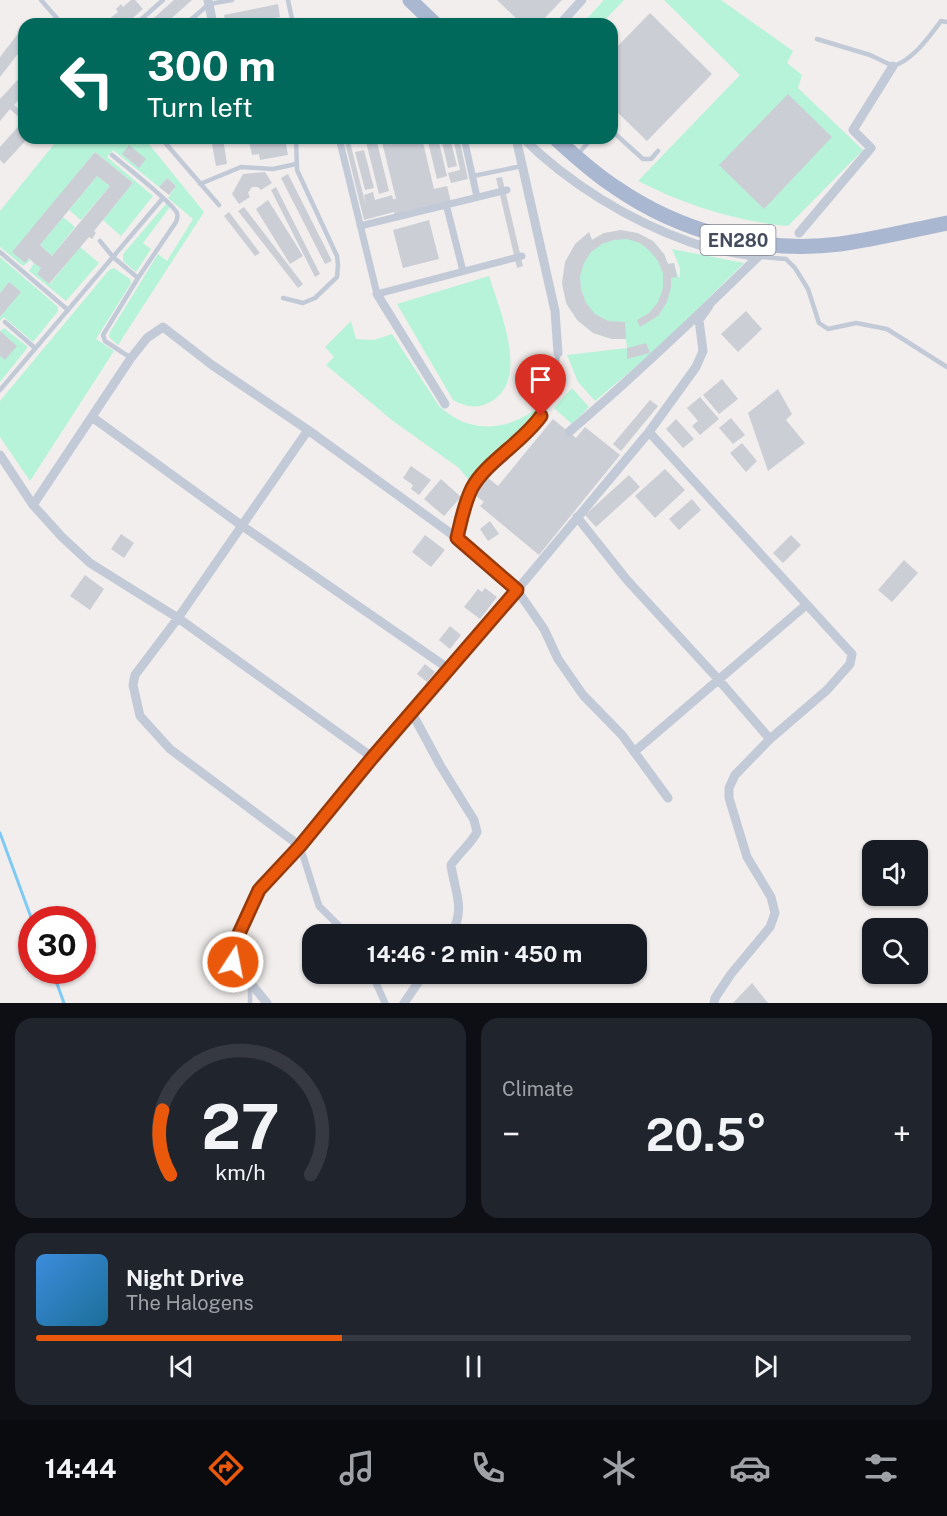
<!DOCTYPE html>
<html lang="en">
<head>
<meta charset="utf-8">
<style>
  :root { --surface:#171b24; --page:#20242c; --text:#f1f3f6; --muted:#9ea1a6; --line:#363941; --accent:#ea580c }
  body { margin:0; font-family:"Public Sans",sans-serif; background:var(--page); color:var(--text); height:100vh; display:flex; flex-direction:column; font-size:22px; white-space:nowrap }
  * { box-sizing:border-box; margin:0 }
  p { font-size:20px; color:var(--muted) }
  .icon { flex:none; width:33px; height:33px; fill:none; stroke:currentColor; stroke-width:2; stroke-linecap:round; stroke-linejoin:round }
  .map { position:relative; height:1003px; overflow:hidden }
  .panel { display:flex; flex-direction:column; gap:15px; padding:15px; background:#0d0f14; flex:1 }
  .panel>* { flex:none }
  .guide { position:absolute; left:18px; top:18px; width:600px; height:126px; border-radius:18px; box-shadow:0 2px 4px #0004; background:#00695c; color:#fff; overflow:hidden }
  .buttons { position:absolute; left:862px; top:840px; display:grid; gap:12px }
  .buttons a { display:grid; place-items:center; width:66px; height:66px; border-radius:12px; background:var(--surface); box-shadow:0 2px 4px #0004; font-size:30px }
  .speed { position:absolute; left:18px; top:906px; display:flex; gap:12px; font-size:30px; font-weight:700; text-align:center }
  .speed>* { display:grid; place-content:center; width:78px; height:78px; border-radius:50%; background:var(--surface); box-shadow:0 2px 4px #0004; line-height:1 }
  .speed .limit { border:9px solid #d22; background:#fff; color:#111 }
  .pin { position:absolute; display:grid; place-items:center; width:51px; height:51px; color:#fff; margin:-62px -26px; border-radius:50% 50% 50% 0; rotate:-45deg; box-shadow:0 0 6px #0007 }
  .pin .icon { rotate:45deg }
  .me { position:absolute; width:66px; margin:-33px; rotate:11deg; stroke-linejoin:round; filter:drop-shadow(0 0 4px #0008) }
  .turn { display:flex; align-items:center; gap:21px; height:126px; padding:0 30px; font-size:27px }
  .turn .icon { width:78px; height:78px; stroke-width:2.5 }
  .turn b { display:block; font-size:42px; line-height:51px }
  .big { font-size:45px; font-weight:700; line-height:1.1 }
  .panel .tile { flex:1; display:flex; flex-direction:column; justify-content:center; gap:9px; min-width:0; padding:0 21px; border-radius:18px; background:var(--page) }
  .panel .dial { align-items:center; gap:0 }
  .dial svg { height:156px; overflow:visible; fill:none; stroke:var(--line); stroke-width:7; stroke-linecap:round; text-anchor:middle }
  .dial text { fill:var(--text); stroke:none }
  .song { display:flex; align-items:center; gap:18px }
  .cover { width:72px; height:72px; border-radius:9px; background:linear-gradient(135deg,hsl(210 70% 55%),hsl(200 70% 35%)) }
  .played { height:6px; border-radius:3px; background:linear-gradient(90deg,var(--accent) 35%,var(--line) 35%) }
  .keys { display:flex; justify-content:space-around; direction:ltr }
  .heat { display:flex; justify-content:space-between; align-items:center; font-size:33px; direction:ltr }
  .panel .tiles { flex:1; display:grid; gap:15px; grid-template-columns:1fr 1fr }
  .tile:last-child { grid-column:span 2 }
  .trip { position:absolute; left:302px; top:924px; width:345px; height:60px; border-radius:18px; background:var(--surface); box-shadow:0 2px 4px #0004; font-weight:700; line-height:60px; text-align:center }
  .menu { display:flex; height:96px; justify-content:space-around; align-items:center; background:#090b0e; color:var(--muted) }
  .menu .icon { width:42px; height:42px }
  .menu .selected { color:var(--accent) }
  .menu b { font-size:27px; color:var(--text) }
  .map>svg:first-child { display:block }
</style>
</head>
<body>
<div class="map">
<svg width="947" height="1003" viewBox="0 0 947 1003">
  <rect width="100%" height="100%" fill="#f1eeed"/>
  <path fill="#b7f3d8" d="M604,0H624L601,24H582Z
    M664,0H721L793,51L787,63L802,75L798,88L863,150L788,226C735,221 685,205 638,181L740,75Z
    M59,138H144L204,212L118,345L109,337L110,332L158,254L167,261L193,219L168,198L176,186L167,178L159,187L113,150L107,157L153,196L121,236L103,220L133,183L95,152L13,252L31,260L23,266L0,247V211Z
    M97,176L110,186L81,220L69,210Z
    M166,204L170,207L143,243L151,249L136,272L123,261V254Z
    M63,217L75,227L52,256L40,245Z
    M589,232L592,240L604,233L653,241L664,254L668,264L674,263L678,277H680V268L672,249L744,263L657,349L595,401L578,382L567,355L627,348L626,339C596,340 581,327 566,303Z
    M80,247L99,263L66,301L29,271L34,263L41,268L37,274L50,284Z
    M0,257L58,307V311L33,342L4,317L0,321V317L20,292L9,282L0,293Z
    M114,268L130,279L131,283L96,339L114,351L30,481L0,437V401L109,270Z
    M489,276C499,309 530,378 492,401C478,409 467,408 453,400L397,304Z
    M351,321L356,339L374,340L392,334L439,406C475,439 515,429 549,399L533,423L487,462L471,483L459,468L393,421L326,365L334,357L325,347Z
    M4,328L28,347L0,382V331Z
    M572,388L589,407L572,424L554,408Z"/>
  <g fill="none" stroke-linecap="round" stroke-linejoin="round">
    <path stroke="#7fcaf5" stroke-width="3" d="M0,833L32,920
      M52,970L64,1003"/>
  </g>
  <path fill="#ccced6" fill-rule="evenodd" d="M131,0H135L143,9L126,24H103L118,12L116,9L121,4L123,7Z
    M174,0H192L165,24H147Z
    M497,0H562L539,24H522Z
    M278,4L280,17L244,24H226L224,15Z
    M650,13L712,74L647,141L612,107V52Z
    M24,26V46L0,77V57Z
    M24,73V94L14,105L24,114V138H28L4,164L0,160V147L23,121L10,109L0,121V99Z
    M788,94L832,137L764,209L719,165Z
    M218,138H223L227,164L216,166L211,139Z
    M270,138H285L288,155L260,160L259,154L252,155L249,142Z
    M344,138H349L366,206L364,195L373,192L375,200L392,195L393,199H396L381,138H422L434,189L447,186L451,202L395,217L394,212L364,220Z
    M365,138H376L389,191L379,194Z
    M427,138H438L447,176L437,179Z
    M441,138H450L457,166L448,168Z
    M453,138H459L468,179L451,183L448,173L460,170Z
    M129,145L146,159L139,168L122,154Z
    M364,150L374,188L365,190L355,152Z
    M95,152L133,183L94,231L96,233L92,239L89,237L49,284L37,274L41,268L34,263L29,258L25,263L12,252ZM97,176L110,186L52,256L40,245Z
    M265,172L272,183L261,190L258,187H252L248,193L250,197L239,204L232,194L243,174Z
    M288,174L332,261L325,264L281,178Z
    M502,177L523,266L517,268L496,178Z
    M167,178L176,186L169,195L159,187Z
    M276,187L320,274L315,277L271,190Z
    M268,200L303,256L290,264L256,209Z
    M244,207L303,284L298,288L238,211Z
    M229,212L260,253L255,256L224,216Z
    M429,220L439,259L403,268L393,230Z
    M621,230L638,233L653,241L664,254L668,264L674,263L677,277L671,278V287L667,302L658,316L640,327L637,320L649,313L658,302L663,288V273L658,261L650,251L640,243L627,239L614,240L602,244L591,252L584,263L580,276L581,289L586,303L595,314L608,321L625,322L626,339H612L593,333L577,320L566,303L562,283L565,262L575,244L589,232L592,240L604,233Z
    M9,282L21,292L0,317V293Z
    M746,311L762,329L738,352L721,334Z
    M0,331L17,346L5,360L0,356Z
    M646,343L650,353L627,359V348Z
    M722,379L738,399L719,414L703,395Z
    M778,389L792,414L784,422L786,420L805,443L768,471L748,413Z
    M700,397L719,419L700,435L692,426L698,421L687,408Z
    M650,400L658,406L621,451L613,444Z
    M731,418L745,435L733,444L719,428Z
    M553,419L576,438L585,427L620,455L539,555L480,506L484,502L474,494L487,477L498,486Z
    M676,419L694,439L683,448L666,429Z
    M742,443L757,461L746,472L730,453Z
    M411,466L431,480L419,495L411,489L413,485L403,478Z
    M665,469L685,490L655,518L635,496Z
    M629,475L640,487L596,527L585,515Z
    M441,479L461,497L444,516L424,499Z
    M692,499L701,510L679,530L669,519Z
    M490,521L499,534L488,541L480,529Z
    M121,534L134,543L124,558L111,549Z
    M425,535L445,550L431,567L412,552Z
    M791,535L801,545L783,563L773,553Z
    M904,560L918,573L892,602L878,590Z
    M85,575L104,589L90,610L70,596Z
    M485,588L497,597L480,619L464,607L478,589L482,592Z
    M450,626L461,635L450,649L439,640Z
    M425,664L435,672L427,682L417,674Z
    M752,983L768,1003H733Z"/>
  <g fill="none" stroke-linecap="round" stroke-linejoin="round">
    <path stroke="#c3cad7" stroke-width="4.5" d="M41,0L62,24
      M288,0L293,24
      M136,24L163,0
      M186,24L209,4L232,0
      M817,39L870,55L893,66C913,60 929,37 941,21L947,22
      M612,131L643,159H651L658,151
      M161,138L219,205
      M112,155C124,165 172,202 177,213C178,215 177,220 176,222L138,278L103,335L105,341L131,358
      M577,155L592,138
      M473,176L522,166
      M200,184L241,167L273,169L296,164
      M100,241L113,257L138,278
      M0,252L68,310
      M761,257L786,259L795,268L808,289L819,323L828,329L856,323L887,329L947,367
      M283,298L303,303L315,298L337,277L338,265L337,256L297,170L296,138
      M5,322L35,348
      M0,390L163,198
      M457,538L465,506L473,487L492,464L531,429L550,403L554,392L558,353
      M250,986V1003"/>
    <path stroke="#c3cad7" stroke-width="7" d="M339,138L377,294L522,256
      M464,138L477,197
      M446,204L463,271
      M360,226L507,190
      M300,846L319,906L347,934
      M372,974L385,1003"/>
    <path stroke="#c3cad7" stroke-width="9" d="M208,0L213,24
      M560,24L582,0
      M516,138L555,311L558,353
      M523,138C568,183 630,221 690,242C712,250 735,253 758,257
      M799,233L871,148L853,130L893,66
      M377,294L445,404
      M92,417L241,525L449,669
      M569,432C639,372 705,309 770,245
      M649,432L852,654L850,664L827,690L770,739L735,775L729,788V798L747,857L771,897L775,913L770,927L731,974L715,998L714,1003
      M0,455L33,505L62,537L90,563L178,618L372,757
      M33,505L131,358L147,338L163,327L212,365L308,430L457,538L517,590L544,629L558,659L583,695L622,735L668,798
      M577,517L627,580L718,679L770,739
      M412,713L440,765L474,820L477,832C470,845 459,853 451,865C455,893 466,909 451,934
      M634,752L806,605
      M300,846L170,749L140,716L133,685L135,675L178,618L308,430
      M267,1003L233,962L231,951L259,890L300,846L372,757L517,590L649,432L696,367L703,351L699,320L709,306
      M404,1003L424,974"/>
    <path stroke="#aab7d0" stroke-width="15" d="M410,0L435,24
      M555,138C574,155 593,173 615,187C680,232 761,254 840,244C876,239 912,230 947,223"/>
  </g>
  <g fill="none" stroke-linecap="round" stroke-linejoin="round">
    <g stroke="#983908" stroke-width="15">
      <path id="route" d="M233,962L231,951L259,890L300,846L372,758L517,590L457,538C461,521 464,504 472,488C486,462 522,443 541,416"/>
    </g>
    <use href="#route" stroke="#ea580c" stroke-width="10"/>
  </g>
  <g text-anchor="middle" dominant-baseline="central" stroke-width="5" stroke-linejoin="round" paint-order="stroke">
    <rect fill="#fff" stroke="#7c828e" stroke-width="1.5" x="700.5" y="225" width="75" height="30" rx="4.5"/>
    <g font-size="18" font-weight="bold" fill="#444d5d">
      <text x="738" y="240">EN280</text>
    </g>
  </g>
</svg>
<div class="buttons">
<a><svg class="icon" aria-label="sound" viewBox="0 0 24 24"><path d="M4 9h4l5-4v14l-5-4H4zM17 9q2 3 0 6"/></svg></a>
<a><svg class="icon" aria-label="search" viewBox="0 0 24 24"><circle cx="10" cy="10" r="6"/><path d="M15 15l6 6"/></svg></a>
</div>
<div class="speed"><div class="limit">30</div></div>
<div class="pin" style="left:541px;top:416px;background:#d93025"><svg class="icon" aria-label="arrive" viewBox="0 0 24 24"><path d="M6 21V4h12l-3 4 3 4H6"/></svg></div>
<svg class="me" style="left:233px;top:962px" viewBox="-20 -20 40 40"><circle r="17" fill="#ea580c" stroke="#fff" stroke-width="3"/><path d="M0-11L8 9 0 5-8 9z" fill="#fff"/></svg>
<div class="trip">14:46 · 2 min · 450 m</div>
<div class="guide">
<div class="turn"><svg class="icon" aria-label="left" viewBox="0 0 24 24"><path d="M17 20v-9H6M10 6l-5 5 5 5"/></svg><div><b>300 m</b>Turn left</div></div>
</div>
</div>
<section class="panel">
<div class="tiles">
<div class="tile dial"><svg viewBox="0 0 100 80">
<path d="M14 69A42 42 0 1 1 86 69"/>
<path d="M14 69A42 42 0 0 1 10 36" stroke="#ea580c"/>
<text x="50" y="56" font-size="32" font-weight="700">27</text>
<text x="50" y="72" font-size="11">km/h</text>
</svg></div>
<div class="tile"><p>Climate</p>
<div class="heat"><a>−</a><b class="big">20.5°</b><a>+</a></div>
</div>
<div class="tile">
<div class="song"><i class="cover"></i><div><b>Night Drive</b><p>The Halogens</p></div></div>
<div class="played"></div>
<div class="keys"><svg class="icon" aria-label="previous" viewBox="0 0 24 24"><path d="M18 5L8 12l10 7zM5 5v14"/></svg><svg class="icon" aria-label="pause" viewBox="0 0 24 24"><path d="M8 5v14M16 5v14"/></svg><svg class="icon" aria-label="next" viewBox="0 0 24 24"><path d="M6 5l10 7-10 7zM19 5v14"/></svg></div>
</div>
</div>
</section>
<nav class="menu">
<b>14:44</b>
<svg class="icon selected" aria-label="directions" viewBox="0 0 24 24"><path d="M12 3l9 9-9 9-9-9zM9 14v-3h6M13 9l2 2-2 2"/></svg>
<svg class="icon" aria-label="music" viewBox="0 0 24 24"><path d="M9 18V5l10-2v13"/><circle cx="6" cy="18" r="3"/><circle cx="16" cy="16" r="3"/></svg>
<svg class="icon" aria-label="phone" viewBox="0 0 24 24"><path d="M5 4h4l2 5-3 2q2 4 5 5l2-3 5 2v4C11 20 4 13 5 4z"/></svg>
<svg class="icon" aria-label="climate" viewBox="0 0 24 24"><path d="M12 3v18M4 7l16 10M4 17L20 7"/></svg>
<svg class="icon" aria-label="car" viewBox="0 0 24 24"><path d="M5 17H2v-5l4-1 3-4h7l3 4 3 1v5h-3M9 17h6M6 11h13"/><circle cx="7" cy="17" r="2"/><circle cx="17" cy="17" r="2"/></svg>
<svg class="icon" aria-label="filters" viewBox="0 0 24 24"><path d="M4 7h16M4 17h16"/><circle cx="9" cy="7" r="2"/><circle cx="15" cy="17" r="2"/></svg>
</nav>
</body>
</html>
